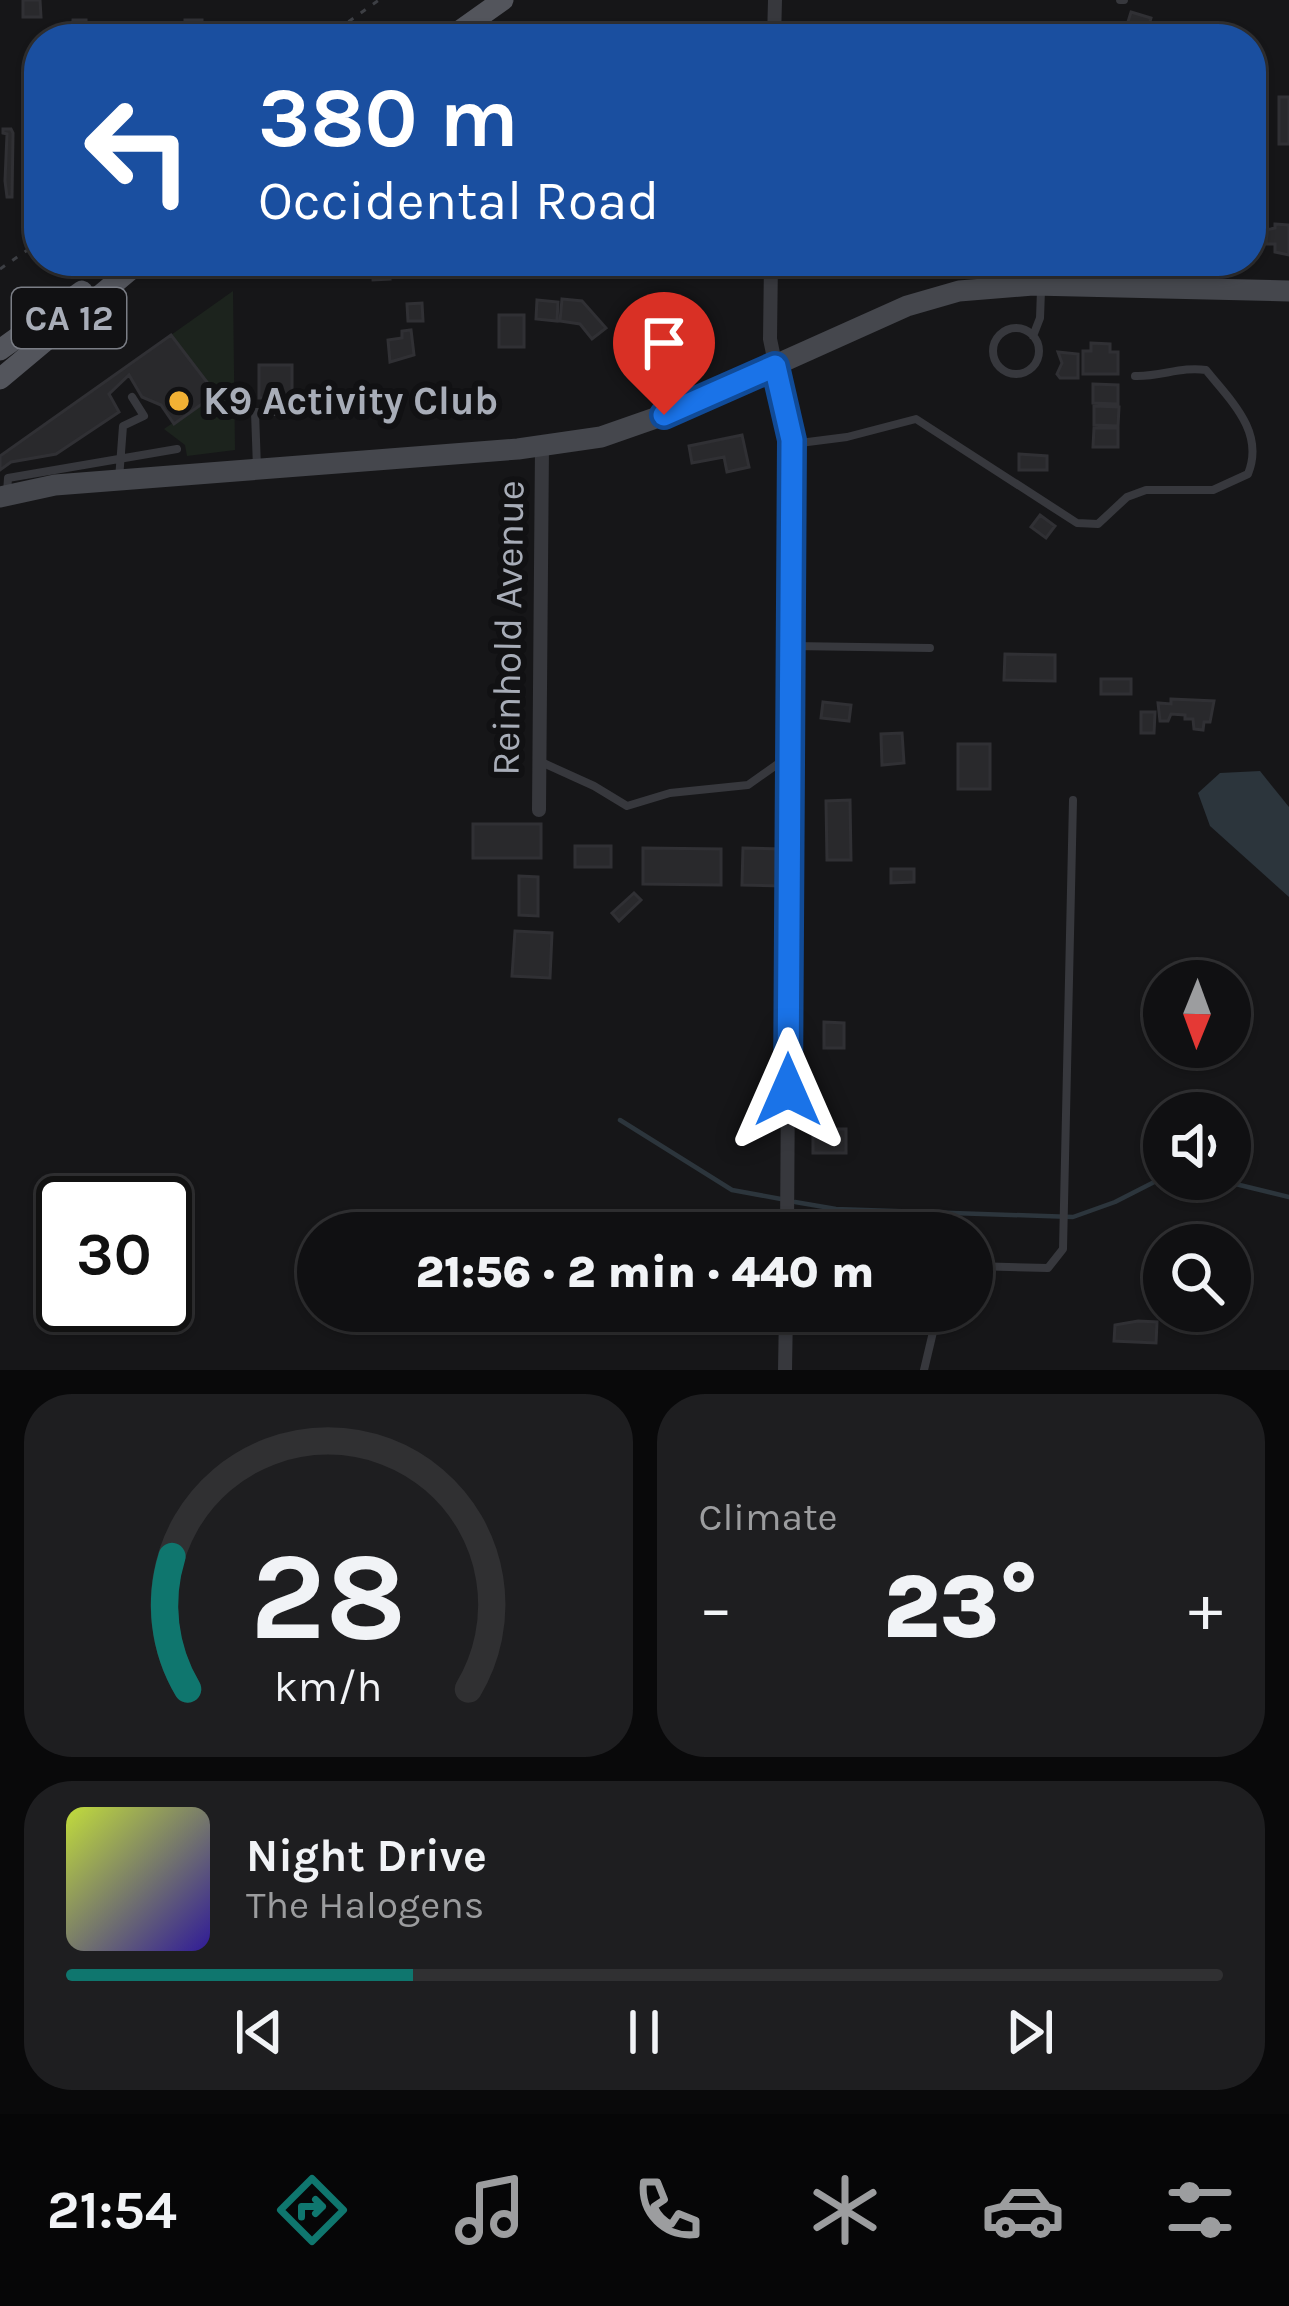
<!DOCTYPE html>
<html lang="en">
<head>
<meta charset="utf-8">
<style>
  :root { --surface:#101012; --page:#1e1e20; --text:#f1f3f6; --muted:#9c9d9f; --line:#303032; --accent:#0f766e }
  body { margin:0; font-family:Karla,sans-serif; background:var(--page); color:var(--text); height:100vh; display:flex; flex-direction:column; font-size:45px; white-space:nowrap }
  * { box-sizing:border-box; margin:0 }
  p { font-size:39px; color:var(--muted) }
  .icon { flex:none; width:66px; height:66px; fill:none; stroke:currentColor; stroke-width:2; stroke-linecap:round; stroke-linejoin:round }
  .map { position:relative; height:1370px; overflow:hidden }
  .details { display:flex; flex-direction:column; gap:24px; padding:24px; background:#09090a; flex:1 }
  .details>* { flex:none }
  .top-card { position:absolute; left:24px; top:24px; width:1242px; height:252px; border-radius:48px; box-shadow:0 3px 9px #0004,0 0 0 3px var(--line); background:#1a4fa0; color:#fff; overflow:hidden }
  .needle { width:78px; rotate:181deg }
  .tools { position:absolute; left:1143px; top:960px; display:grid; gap:24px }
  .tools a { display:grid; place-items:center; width:108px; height:108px; border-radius:50%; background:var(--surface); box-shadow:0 3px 9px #0004,0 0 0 3px var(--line); font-size:60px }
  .speed { position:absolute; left:36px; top:1176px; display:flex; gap:24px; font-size:60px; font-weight:700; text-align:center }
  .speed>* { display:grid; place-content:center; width:156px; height:156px; border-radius:50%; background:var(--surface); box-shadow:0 3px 9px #0004,0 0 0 3px var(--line); line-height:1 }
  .speed .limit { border:6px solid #111; border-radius:18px; background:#fff; color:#111 }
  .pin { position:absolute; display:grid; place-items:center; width:102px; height:102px; color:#fff; margin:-123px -51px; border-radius:50% 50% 50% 0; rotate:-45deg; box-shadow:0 0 12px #0007 }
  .pin .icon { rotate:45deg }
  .me { position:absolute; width:132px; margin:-66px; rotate:0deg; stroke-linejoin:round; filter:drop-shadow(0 0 9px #0008) }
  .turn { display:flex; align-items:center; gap:42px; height:252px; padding:0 36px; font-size:54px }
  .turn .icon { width:156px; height:156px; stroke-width:2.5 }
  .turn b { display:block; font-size:84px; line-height:102px }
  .big { font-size:90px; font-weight:800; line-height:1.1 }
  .details .card { flex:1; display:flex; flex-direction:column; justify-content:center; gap:18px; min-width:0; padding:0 42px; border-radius:48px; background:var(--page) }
  .details .dial { align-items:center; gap:0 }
  .dial svg { height:312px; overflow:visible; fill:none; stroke:var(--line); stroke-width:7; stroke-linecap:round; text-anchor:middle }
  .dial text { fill:var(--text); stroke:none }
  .song { display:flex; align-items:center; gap:36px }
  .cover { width:144px; height:144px; border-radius:18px; background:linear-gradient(135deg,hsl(70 70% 55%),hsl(250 70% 35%)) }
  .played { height:12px; border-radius:6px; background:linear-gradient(90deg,var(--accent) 30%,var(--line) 30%) }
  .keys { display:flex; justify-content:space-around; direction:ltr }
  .heat { display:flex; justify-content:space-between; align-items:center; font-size:66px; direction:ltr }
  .details .tiles { flex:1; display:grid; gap:24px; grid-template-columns:1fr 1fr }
  .card:last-child { grid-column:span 2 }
  .trip { position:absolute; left:297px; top:1212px; width:696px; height:120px; border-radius:60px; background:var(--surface); box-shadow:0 3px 9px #0004,0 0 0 3px var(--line); font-weight:800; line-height:120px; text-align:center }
  .tab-bar { display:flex; height:192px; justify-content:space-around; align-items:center; background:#060607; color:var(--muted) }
  .tab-bar .icon { width:84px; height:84px }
  .tab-bar .selected { color:var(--accent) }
  .tab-bar b { font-size:54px; color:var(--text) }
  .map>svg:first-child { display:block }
</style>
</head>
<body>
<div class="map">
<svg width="1289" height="1370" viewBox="0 0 1289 1370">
  <rect width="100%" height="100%" fill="#161618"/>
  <path fill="#1c231d" d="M233,291L235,450L187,456L185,445L164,429L215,394L171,335Z"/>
  <path fill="#2c353c" d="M1260,771L1289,807V897L1210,826L1198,793L1220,773Z"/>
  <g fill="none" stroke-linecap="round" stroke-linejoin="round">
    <path stroke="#2c353c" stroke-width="4.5" d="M620,1120L732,1190L781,1199
      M1215,1179L1289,1197
      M795,1202L836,1209L1073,1217L1115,1202L1164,1177"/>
  </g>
  <path fill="#29292c" stroke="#303034" stroke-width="3" d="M23,0H40L41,17H23Z
    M1131,12L1151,18L1147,32L1127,25Z
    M73,20H86V39H72Z
    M185,20H202V39H185Z
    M1279,97H1289V144H1279Z
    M1251,126H1258L1259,180H1251V192Z
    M3,129H11L13,133L12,197H7L5,181L7,134L3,133Z
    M1275,224L1289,225V255L1275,252V244H1266V230L1275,228Z
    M389,263L390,279L373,280L372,264Z
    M562,299L582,301L606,328L592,339L580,324L560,321Z
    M537,300L558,302L557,321L536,319Z
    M422,303L423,321H408L407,304Z
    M499,315H524V347H499Z
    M411,330L414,355L390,362L388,340L402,338V331Z
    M171,335L216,394L174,424L161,405L142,397L129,375L109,394L119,412L56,454L11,462L0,470V456Z
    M1091,343L1110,344V352H1118V374H1083V351H1091Z
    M648,352L663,353L661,382L641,381Z
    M1058,352L1078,354V378H1060L1057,374L1062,363Z
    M259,365H292V398H259Z
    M1093,384L1118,385V404L1093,403Z
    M1094,406L1119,407L1118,426L1094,425Z
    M1094,428H1118V447H1093Z
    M742,435L749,467L727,472L724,457L692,463L689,446Z
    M1019,454L1047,456V470H1019Z
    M1040,515L1055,526L1046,538L1031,527Z
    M1005,654L1055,655V681L1004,680Z
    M1101,679H1131V694H1101Z
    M1171,699L1214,701L1210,722H1204L1203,730L1194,729L1193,719H1185V715L1171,714L1168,721H1160L1158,703L1171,704Z
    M823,702L851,705L849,721L821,718Z
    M1141,712H1155L1154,733H1141Z
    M902,733L904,763L882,765L881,734Z
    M958,744H990V789H958Z
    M850,800L851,860H827L826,801Z
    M473,824H541V858H473Z
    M575,846H611V867H575Z
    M643,848L721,849V885L643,884Z
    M743,848L782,849L781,886L742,885Z
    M891,869H914V882L891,883Z
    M519,876L538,877V916L519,915Z
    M634,893L641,900L619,921L612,913Z
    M515,931L552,933L550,978L512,976Z
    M824,1022L844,1023V1048H824Z
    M836,1129H846V1153H813V1137H836Z
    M1138,1321L1157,1322L1156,1343L1114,1341L1115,1325Z"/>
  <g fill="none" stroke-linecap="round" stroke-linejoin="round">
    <path stroke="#3d3f44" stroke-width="3" stroke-dasharray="6 9" stroke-linecap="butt" d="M324,39L379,0
      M0,269L39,242"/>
    <path stroke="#37383d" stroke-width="8" d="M1120,0H1124
      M994,261L996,285
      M1098,261L1099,283
      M1145,286V261
      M993 351a23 23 0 1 1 46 0a23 23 0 1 1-46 0Z
      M1033,336L1040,318L1041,290
      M792,444L847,437L916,419L1077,523L1098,524L1127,497L1146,490H1213L1248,474C1265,432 1231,401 1206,370C1182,366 1160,377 1135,376
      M257,468L255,412H282
      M119,479L123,426L144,416L132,397
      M7,493L8,478L177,449
      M792,646L930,648
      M539,761L594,786L627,806L670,793L748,785L789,756
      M972,1266L1048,1268L1063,1249L1073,800
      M924,1370L938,1311"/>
    <path stroke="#37383d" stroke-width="14" d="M774,39L775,0
      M771,261L770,339L792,444L787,1233
      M539,810L542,447
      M785,1370L786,1311"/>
    <path stroke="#45474d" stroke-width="21" d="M0,497L55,485L518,449L601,437L664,415L907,306L959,291L1033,285L1289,291"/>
    <path stroke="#53555c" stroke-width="21" d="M448,39L503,0
      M0,350L82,291
      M0,379L141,261"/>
  </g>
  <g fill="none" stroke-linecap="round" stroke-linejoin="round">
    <g stroke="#114b97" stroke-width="30">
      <path id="route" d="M664,415L775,366L792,440L788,1090"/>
    </g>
    <use href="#route" stroke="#1a73e8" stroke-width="21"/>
  </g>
  <circle fill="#f2b134" stroke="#111113" stroke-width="4.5" cx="179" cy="401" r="12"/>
  <g text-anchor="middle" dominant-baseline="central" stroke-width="12" stroke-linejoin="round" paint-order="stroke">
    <rect fill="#111113" stroke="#7b7e86" stroke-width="3" x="12" y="288" width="114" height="60" rx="9"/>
    <g font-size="36" font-weight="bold" fill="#a8adb8">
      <text x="69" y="318">CA 12</text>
    </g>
    <g font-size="39" font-weight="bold" fill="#a8adb8" stroke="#111113" text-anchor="start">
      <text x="203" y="401">K9 Activity Club</text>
    </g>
    <g font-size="39" fill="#a8adb8" stroke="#111113">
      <text transform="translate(508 628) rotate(-89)">Reinhold Avenue</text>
    </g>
  </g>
</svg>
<div class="tools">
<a><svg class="needle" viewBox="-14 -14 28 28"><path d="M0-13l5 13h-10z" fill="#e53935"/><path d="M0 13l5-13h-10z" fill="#9c9d9f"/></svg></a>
<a><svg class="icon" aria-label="sound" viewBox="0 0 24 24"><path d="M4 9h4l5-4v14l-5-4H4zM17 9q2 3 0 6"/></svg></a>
<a><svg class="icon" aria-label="search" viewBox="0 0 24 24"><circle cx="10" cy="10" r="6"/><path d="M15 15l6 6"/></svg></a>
</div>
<div class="speed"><div class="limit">30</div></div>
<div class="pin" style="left:664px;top:415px;background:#d93025"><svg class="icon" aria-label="arrive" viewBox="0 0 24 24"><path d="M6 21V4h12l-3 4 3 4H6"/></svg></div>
<svg class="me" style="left:788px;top:1090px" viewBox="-20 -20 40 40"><path d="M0-17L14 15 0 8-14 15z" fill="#1a73e8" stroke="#fff" stroke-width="4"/></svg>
<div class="trip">21:56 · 2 min · 440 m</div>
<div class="top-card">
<div class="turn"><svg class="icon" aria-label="left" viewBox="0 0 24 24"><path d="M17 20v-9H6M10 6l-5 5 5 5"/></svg><div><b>380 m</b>Occidental Road</div></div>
</div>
</div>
<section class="details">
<div class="tiles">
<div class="card dial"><svg viewBox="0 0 100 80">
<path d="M14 69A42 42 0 1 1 86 69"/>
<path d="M14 69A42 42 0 0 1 10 35" stroke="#0f766e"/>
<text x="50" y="56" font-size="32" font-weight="700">28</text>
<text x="50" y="72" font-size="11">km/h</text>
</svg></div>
<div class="card"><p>Climate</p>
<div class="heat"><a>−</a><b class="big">23°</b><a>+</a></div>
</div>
<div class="card">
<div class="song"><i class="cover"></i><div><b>Night Drive</b><p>The Halogens</p></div></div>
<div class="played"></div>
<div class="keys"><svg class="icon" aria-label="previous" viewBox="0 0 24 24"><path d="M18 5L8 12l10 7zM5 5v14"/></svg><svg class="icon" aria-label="pause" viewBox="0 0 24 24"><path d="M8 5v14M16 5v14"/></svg><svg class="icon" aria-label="next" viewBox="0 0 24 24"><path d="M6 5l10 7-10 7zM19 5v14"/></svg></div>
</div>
</div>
</section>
<nav class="tab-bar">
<b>21:54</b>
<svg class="icon selected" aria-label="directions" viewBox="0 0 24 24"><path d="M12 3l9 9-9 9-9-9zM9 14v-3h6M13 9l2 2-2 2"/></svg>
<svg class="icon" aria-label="music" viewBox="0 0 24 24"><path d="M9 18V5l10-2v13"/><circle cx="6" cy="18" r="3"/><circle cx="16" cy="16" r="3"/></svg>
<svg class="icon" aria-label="phone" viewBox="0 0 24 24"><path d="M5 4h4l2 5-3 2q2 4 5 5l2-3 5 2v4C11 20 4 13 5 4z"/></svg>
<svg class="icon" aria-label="climate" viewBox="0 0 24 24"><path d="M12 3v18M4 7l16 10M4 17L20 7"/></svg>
<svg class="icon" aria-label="car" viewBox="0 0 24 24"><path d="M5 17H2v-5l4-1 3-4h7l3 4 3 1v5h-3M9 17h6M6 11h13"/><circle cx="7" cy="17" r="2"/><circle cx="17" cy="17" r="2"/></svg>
<svg class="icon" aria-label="filters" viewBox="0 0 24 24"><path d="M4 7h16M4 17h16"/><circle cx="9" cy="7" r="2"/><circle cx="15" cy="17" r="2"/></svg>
</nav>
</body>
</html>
